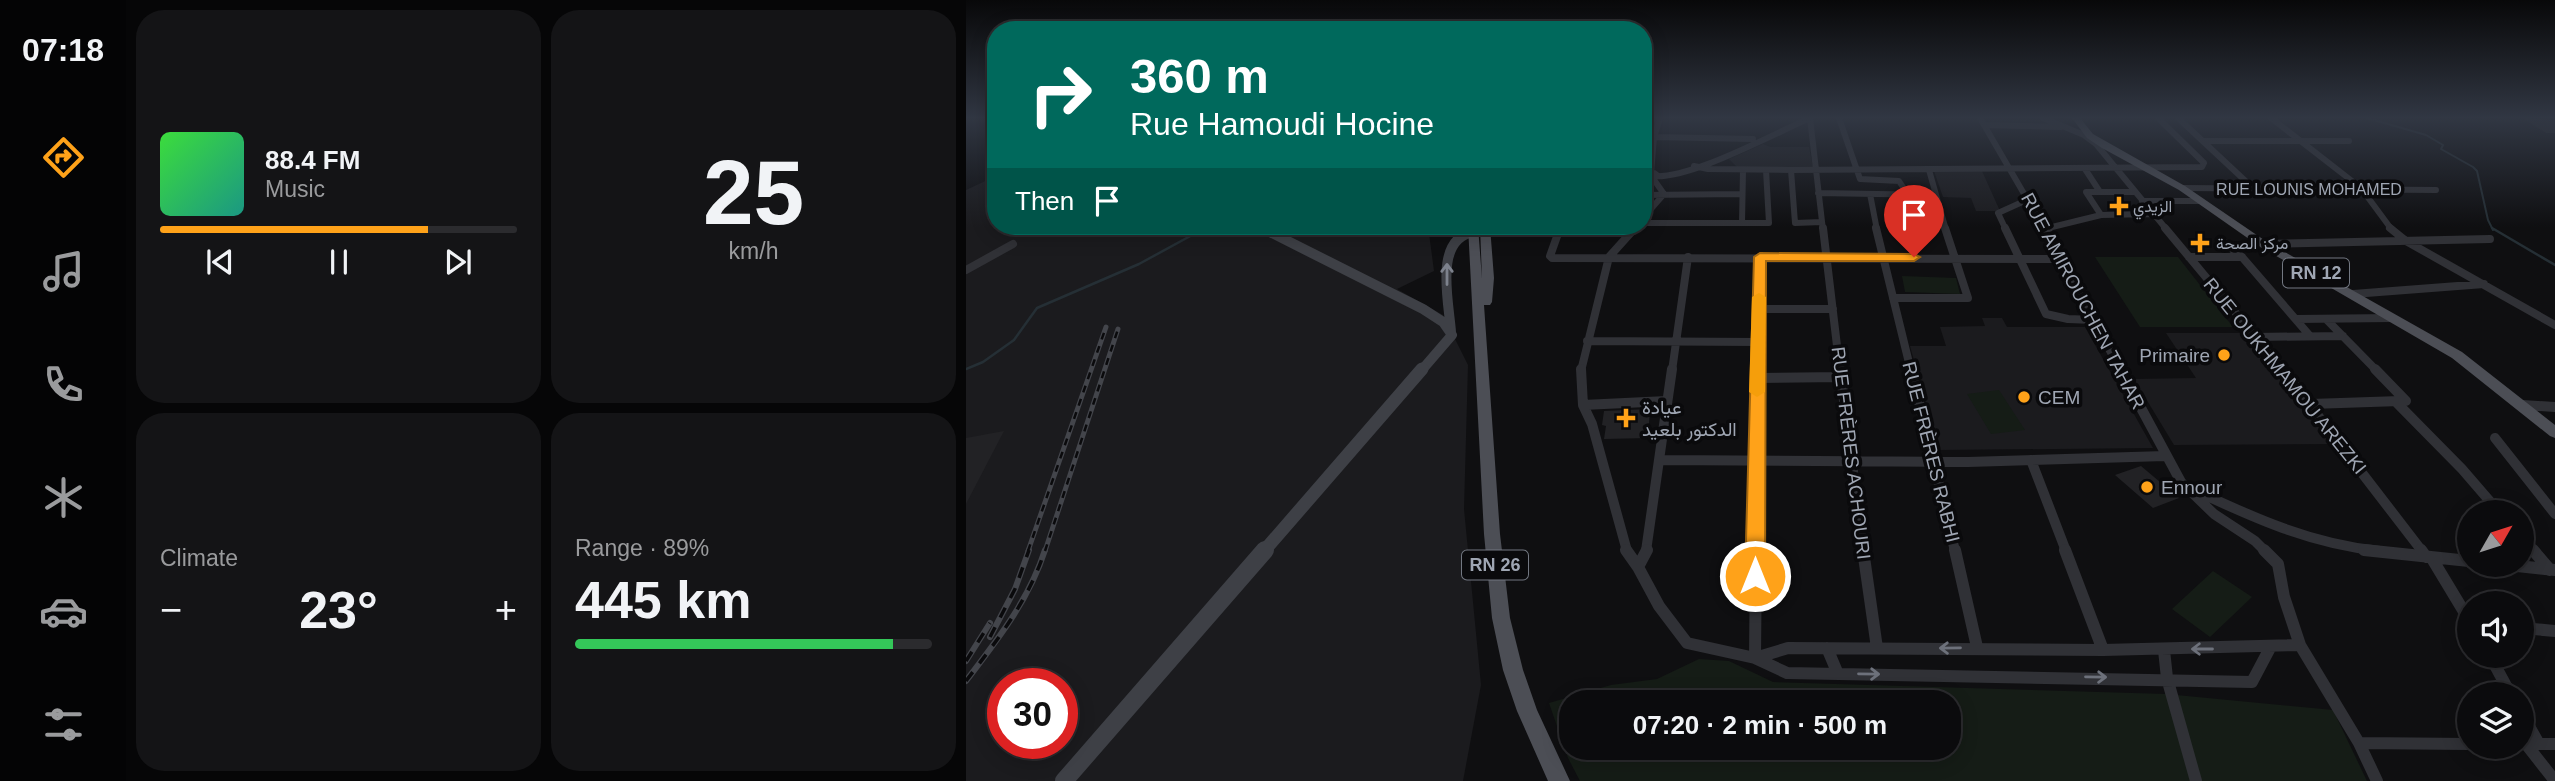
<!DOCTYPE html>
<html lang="en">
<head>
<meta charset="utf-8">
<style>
  :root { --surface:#0b0b0d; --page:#141416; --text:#f1f3f6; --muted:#9a9b9d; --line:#2b2b2e; --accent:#ffa219 }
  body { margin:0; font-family:Arial,Vazirmatn,sans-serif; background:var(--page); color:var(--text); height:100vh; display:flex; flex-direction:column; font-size:26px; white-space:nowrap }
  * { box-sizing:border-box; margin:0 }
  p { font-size:23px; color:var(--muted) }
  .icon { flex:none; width:38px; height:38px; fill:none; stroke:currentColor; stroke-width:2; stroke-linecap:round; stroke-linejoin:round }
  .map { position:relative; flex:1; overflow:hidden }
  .drawer { display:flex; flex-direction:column; gap:10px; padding:10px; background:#060607; width:840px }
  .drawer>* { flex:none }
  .guide { position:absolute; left:21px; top:21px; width:665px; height:214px; border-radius:28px; box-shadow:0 4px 18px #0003,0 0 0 2px var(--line); background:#00695c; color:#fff; overflow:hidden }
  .needle { width:46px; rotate:51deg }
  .buttons { position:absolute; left:1491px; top:500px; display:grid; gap:14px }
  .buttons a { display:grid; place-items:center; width:77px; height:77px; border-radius:50%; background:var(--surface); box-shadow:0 4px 18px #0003,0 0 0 2px var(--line); font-size:35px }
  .speed { position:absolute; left:21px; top:668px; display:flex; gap:14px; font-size:35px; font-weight:700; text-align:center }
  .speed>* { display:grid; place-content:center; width:91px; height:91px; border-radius:50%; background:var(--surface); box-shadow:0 4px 18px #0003,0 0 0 2px var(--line); line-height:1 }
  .speed .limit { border:10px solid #d22; background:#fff; color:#111 }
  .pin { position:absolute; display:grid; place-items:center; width:60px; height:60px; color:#fff; margin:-72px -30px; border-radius:50% 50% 50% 0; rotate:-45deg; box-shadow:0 0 7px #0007 }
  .pin .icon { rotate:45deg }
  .me { position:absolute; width:77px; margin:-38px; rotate:0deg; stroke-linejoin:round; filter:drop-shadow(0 0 5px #0008) }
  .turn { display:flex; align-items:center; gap:24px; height:147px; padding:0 28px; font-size:32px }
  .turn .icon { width:91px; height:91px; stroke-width:2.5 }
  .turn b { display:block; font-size:49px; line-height:60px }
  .then { display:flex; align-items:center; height:66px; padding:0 28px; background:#0003; gap:14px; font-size:26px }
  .big { font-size:52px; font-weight:700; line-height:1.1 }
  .drawer .card { flex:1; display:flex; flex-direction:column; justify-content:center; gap:10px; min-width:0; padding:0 24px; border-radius:28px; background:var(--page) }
  .drawer .dial { align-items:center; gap:0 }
  .dial b { font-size:91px; line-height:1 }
  .song { display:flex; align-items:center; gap:21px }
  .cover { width:84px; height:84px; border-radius:10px; background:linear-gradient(135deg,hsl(120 70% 55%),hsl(170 70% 35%)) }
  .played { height:7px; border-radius:4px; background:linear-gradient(90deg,var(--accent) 75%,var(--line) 75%) }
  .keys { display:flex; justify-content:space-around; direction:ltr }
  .heat { display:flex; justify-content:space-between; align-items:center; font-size:38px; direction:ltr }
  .charge { height:10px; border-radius:5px; background:linear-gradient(90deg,#34c759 89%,var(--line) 0) }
  .drawer .tiles { flex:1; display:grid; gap:10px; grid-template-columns:repeat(2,1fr) }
  .trip { position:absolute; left:593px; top:690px; width:402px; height:70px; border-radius:28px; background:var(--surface); box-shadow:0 4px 18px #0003,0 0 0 2px var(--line); font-weight:700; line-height:70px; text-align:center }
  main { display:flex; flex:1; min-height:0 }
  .tabs { display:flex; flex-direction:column; width:126px; justify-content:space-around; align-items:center; background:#040405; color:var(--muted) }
  .tabs .icon { width:49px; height:49px }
  .tabs .active { color:var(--accent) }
  .tabs b { font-size:32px; color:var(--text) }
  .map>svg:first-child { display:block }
</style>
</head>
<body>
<main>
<nav class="tabs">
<b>07:18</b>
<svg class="icon active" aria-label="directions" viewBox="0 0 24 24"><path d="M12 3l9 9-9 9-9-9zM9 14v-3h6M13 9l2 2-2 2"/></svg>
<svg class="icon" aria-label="music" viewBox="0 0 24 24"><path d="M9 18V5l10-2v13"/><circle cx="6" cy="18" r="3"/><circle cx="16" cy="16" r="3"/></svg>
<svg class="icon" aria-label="phone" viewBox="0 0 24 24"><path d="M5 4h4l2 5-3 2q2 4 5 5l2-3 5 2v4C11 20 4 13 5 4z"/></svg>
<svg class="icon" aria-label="climate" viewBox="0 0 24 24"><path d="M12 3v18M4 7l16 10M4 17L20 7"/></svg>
<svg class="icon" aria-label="car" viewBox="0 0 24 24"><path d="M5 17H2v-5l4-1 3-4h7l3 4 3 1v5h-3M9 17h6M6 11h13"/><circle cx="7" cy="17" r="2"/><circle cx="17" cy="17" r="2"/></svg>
<svg class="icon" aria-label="filters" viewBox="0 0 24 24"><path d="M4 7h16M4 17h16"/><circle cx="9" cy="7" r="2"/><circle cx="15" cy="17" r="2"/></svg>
</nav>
<section class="drawer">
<div class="tiles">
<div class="card">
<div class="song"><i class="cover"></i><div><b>88.4 FM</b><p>Music</p></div></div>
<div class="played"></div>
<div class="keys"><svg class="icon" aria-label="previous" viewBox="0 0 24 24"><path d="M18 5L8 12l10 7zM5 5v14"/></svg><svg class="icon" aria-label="pause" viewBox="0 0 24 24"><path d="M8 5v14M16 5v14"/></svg><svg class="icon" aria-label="next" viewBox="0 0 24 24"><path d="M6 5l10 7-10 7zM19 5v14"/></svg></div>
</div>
<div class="card dial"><b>25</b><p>km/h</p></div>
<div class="card"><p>Climate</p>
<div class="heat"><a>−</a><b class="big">23°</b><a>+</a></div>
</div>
<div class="card"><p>Range · 89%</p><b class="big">445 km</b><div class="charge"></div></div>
</div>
</section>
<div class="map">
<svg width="1589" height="781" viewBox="0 0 1589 781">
  <rect width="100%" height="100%" fill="#0f0f11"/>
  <path fill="#1b1b1e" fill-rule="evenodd" d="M797,144L804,147H843L847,167L772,168L763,159Z
    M968,171H1016L1034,211H1010L1005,198L977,197Z
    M30,176V226H462L468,271L431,289L477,315L502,365L498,509L515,685L497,781H0V190ZM37,684H96V744H37Z
    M1016,318H1036L1041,327H1119L1187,448L973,450L944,346H980L974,327L1019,326Z
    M1200,333H1283L1373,444L1208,445L1168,379L1230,378Z"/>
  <path fill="#151c16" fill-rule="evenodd" d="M1129,257H1212L1267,327H1174Z
    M936,276L990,278L994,294L939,292Z
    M1033,390L1059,430L1025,434L1001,394Z
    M1247,571L1286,597L1244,637L1206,609Z
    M733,659L763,661L807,682L1200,694L1367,710L1401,781H614L602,758L583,703L645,685L691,679ZM606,702H984V747H606Z"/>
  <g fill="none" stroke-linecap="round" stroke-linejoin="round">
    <path stroke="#252f35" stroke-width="2" d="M1401,118L1460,135L1477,145L1475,149L1507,167L1511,171L1522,220L1527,230
      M236,230L242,226"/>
    <path stroke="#252f35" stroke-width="2.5" d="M1526,228L1589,265
      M0,369L17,362L48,340L71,308L173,264L239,228"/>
  </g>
  <path fill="#222225" d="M1557,118L1586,120L1589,122V133H1580Z
    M684,409L682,438L638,439L640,426L636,425L638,411Z
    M38,431L0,504V438Z
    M1175,466L1213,498L1187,508L1149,475Z"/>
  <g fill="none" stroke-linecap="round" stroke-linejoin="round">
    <path stroke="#303136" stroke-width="6" d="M844,118L857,230
      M873,118L894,179L933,181L942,195
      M1014,118L1079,230
      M1077,118L1118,135L1130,144L1201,230
      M1212,118L1287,188
      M1305,118L1395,188L1426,230
      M1018,125L1095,127
      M688,137L787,139
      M1238,141H1383
      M728,166L742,169L825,170L1236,167L1238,163L1192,118
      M1119,169L1134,192H1120L1135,215
      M825,170L829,223L856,222
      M963,170L980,230
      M685,173L688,137L694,118
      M692,176L688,173L681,175C715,185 809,133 844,118
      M1216,188L1470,190
      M1134,192H1169
      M852,193L970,195
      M904,194L911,230
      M677,195L775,194
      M1176,201H1234
      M677,218L698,194L686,177
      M677,223H803L800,170
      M776,223L777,170
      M1078,229L1135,215L1187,214
      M594,230L595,226
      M668,230L671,226
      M1040,230L1032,213L1063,199"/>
    <path stroke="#303136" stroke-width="8" d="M594,228L584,256L586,258L1095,259
      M857,228L874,371
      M910,228L945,371
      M1039,228L1080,314L1102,319L1128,320
      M1078,228L1155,371
      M1199,228L1318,371
      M1424,228L1440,241L1589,325
      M1078,229L1083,228
      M1259,243L1276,257L1344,336
      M1297,244L1524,239
      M1223,257H1276
      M0,270L47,244
      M1387,294L1518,284
      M927,298H1002L979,228
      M792,309H867
      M1330,319L1426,318
      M1360,319L1411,371
      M1288,337L1377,336
      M621,341L791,342
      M615,371L643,257L669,228
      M706,371L722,257
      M793,371L794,257"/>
    <path stroke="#303136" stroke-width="10" d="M615,369L617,405L626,424L661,551
      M874,369L897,551
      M945,369L989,551
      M1154,369L1215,482L1248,514L1289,541L1299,551
      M1316,369L1456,551
      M1409,369L1440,401
      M791,378L875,377
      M1429,401L1496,469L1534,513
      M1345,404L1434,401
      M617,405L701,401
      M1556,405L1589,407
      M1529,438L1589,514
      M693,460L1002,462L1199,456
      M1065,460L1100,551
      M1226,489C1288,518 1345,544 1414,551
      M1556,537L1568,551
      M680,551L706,369
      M790,551L793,369"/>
    <path stroke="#303136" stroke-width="12" d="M660,550L672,567
      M681,550L672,567L693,606L721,643L789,658L821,673L1286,682L1304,648
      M897,550L911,648
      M989,550L1011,647
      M1099,550L1137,650
      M1298,550L1312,564L1318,597L1334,645L1393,743L1411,781
      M1398,550L1503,561
      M1455,550L1460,557
      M1567,550L1584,570
      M1465,557L1503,620
      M1542,565L1589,570
      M1556,628L1589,631
      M861,648L872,674
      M1198,650L1201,678L1230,781
      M1524,656L1545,695
      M789,658L822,648L1137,650L1334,645
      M789,658L790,550
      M1556,714L1573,744
      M1393,743L1503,744
      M1560,744L1589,781
      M1568,744H1589"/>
    <path stroke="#3e4046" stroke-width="8" d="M292,226L299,230"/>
    <path stroke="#3e4046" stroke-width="10" d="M296,228L457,309L477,322L486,335L455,371
      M485,332C483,302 467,238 508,232"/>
    <path stroke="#3e4046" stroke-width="13" d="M298,551L456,369"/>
    <path stroke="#3e4046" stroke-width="18" d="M98,781L299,550"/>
    <path fill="#4c4e55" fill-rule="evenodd" d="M1106,118H1114L1127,134L1219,186L1301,242L1496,352L1589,425V438L1584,436L1486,358L1293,246L1213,190L1136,148L1121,138Z
      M502,226H512L516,279L514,226H524L528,278L526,302L524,305H518L534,534L544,618L557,670L571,710L604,781H582L551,711L537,670L526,618L518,534Z"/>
    <g stroke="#43454b" stroke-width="5">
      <path id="rail-far1" d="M62,551L140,327
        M79,551L152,329"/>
    </g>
    <g stroke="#43454b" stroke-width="6">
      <path id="rail" d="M24,637L49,589L63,550
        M0,661L24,623
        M0,681C32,639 63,600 79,550"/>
    </g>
    <use href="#rail-far1" stroke="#0a0a0c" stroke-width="2.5" stroke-dasharray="7" stroke-linecap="butt"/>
    <use href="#rail" stroke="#0a0a0c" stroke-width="3.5" stroke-dasharray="11" stroke-linecap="butt"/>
  </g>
  <defs><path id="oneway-shaft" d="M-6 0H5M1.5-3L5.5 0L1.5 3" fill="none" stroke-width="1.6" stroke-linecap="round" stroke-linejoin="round" transform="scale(1.75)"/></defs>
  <use stroke="#7d828d" href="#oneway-shaft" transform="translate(481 274) rotate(-90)"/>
  <g stroke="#6d717b">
    <use href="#oneway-shaft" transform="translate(984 648) rotate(179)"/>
    <use href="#oneway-shaft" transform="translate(1236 649) rotate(180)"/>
    <use href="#oneway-shaft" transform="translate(903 674) rotate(1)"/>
    <use href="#oneway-shaft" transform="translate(1130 677) rotate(1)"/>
  </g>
  <linearGradient id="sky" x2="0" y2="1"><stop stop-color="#080809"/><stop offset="0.52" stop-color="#313743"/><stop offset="1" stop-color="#313743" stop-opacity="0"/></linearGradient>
  <rect width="1589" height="227" fill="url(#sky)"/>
  <path fill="#ffa219" stroke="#a66910" stroke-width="2" d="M794,253L948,254L954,257L948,261H800L799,576L796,582L789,584L782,582L779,576L788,257Z"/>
  <path fill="#f59e0b" d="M793,293L800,297L799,392L791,397L783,392L786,297Z"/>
  <g fill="#ffa219" stroke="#0a0a0c" stroke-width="2.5">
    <path d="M1149.5 195.5h7v7h7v7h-7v7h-7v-7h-7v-7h7z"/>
    <path d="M1230.5 232.5h7v7h7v7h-7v7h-7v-7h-7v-7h7z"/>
    <circle cx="1258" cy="355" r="7"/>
    <circle cx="1058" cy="397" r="7"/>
    <path d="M656.5 407.5h7v7h7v7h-7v7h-7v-7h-7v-7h7z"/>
    <circle cx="1181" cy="487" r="7"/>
  </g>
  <g text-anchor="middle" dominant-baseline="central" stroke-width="7" stroke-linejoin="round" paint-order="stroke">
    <g font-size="16" fill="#9fa6b3" stroke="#0a0a0c">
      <text x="1343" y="189">RUE LOUNIS MOHAMED</text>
    </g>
    <g font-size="16" fill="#9fa6b3" stroke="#0a0a0c" text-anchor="start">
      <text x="1167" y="206">الزيدي</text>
      <text x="1250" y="243">مركز الصحة</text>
    </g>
    <g fill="#0a0a0c" stroke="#727781" stroke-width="2">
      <rect x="1317" y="258.5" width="66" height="29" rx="5"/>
      <rect x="496" y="550.5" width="66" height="29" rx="5"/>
    </g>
    <g font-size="18" font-weight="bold" fill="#9fa6b3">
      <text x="1350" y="273">RN 12</text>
      <text x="529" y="565">RN 26</text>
    </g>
    <g font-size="19" fill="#9fa6b3" stroke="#0a0a0c">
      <text transform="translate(1117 301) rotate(62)">RUE AMIROUCHEN TAHAR</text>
      <text transform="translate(1319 376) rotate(51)">RUE OUKHMAMOU AREZKI</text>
      <text transform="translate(965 452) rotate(76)">RUE FRÈRES RABHI</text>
      <text transform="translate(885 453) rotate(83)">RUE FRÈRES ACHOURI</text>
    </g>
    <g font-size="19" fill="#9fa6b3" stroke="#0a0a0c" text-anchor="start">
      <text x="1244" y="355" text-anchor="end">Primaire</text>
      <text x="1072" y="397">CEM</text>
      <text x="676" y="407">عيادة<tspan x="676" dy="22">الدكتور بلعيد</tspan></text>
      <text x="1195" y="487">Ennour</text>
    </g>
  </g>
</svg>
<div class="buttons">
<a><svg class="needle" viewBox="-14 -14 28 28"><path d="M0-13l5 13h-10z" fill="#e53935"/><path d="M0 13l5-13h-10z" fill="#9a9b9d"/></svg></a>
<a><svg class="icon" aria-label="sound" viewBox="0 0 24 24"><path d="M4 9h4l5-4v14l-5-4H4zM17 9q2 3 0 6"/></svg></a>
<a><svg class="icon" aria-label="layers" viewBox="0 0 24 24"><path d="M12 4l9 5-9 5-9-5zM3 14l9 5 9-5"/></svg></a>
</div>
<div class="speed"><div class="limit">30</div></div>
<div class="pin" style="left:948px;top:257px;background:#d93025"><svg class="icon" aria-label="arrive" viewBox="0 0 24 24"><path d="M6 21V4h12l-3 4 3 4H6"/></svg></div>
<svg class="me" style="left:789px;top:576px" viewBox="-20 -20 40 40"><circle r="17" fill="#ffa219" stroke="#fff" stroke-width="3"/><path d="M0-11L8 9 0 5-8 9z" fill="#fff"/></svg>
<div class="trip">07:20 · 2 min · 500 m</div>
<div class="guide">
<div class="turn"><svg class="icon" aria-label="right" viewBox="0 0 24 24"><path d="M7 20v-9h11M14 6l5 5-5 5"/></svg><div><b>360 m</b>Rue Hamoudi Hocine</div></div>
<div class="then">Then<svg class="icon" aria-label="arrive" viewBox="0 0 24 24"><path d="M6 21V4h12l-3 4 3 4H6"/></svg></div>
</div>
</div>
</main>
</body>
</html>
